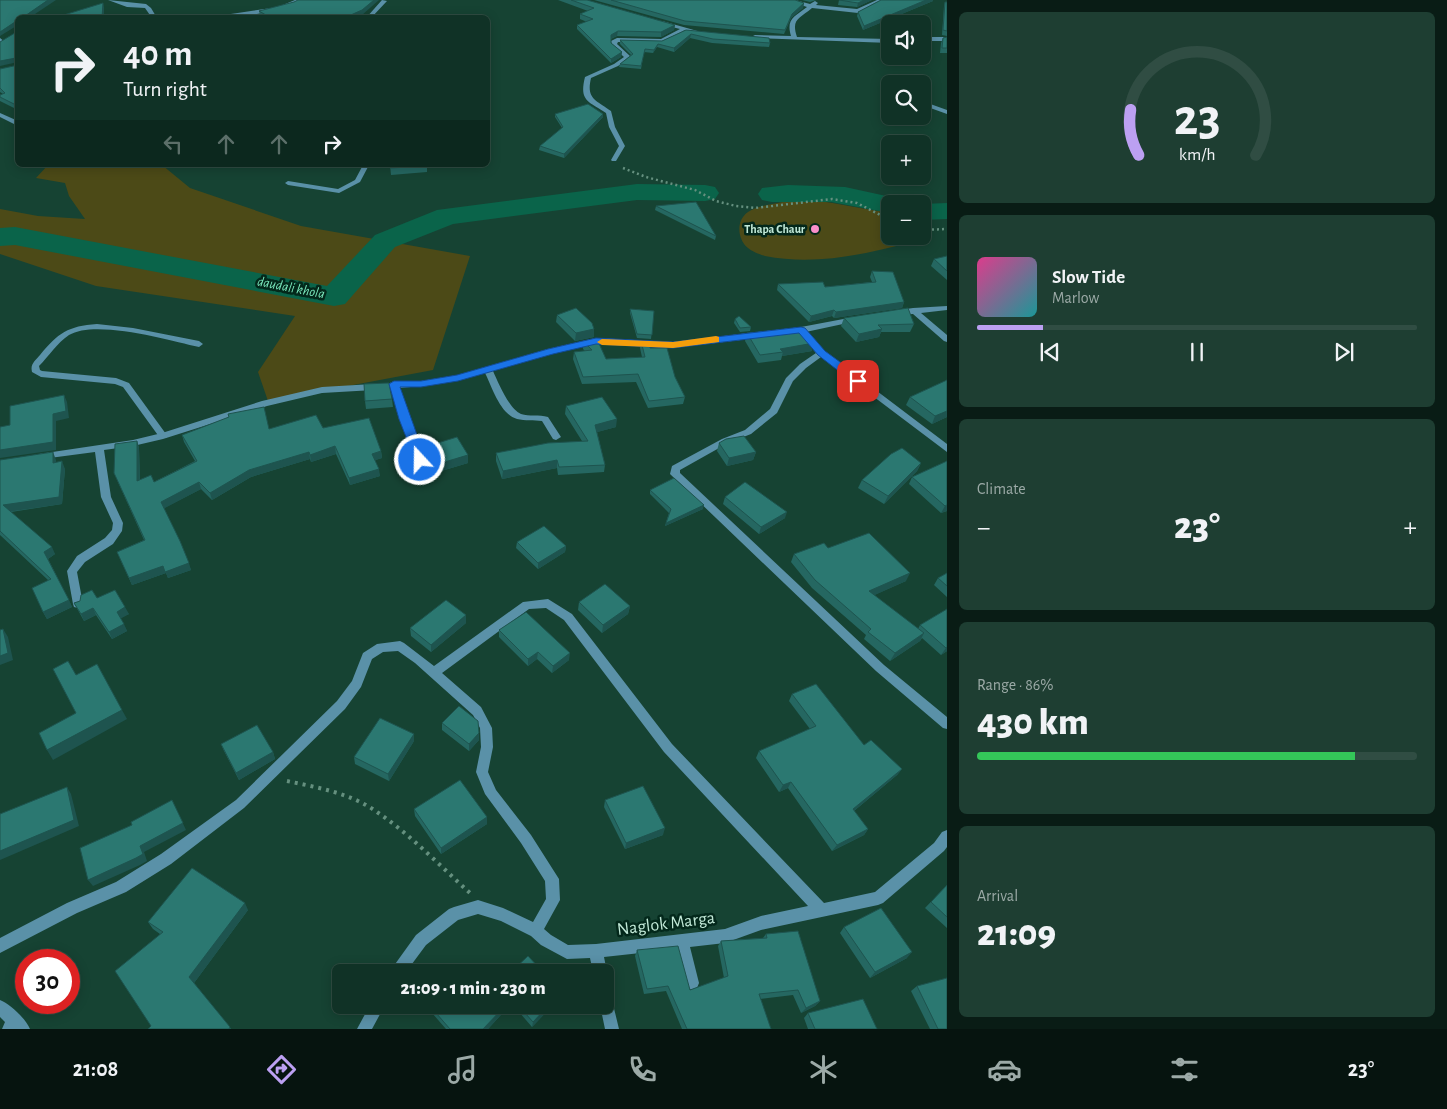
<!DOCTYPE html>
<html lang="en">
<head>
<meta charset="utf-8">
<style>
  :root { --surface:#103226; --page:#1e3e32; --text:#f1f3f6; --muted:#9caaa7; --line:#304d43; --accent:#bca0f2 }
  body { margin:0; font-family:"Alegreya Sans",sans-serif; background:var(--page); color:var(--text); height:100vh; display:flex; flex-direction:column; font-size:19px; white-space:nowrap }
  * { box-sizing:border-box; margin:0 }
  p { font-size:16px; color:var(--muted) }
  .icon { flex:none; width:28px; height:28px; fill:none; stroke:currentColor; stroke-width:2; stroke-linecap:round; stroke-linejoin:round }
  .map { position:relative; flex:1; overflow:hidden }
  .sheet { display:flex; flex-direction:column; gap:12px; padding:12px; background:#091c15; width:500px }
  .sheet>* { flex:none }
  .guide { position:absolute; left:15px; top:15px; width:475px; height:152px; border-radius:8px; box-shadow:0 2px 12px #0003,0 0 0 1px var(--line); background:#103226; color:var(--text); overflow:hidden }
  .buttons { position:absolute; left:881px; top:15px; display:grid; gap:10px }
  .buttons a { display:grid; place-items:center; width:50px; height:50px; border-radius:8px; background:var(--surface); box-shadow:0 2px 12px #0003,0 0 0 1px var(--line); font-size:25px }
  .speed { position:absolute; left:15px; top:949px; display:flex; gap:10px; font-size:25px; font-weight:700; text-align:center }
  .speed>* { display:grid; place-content:center; width:65px; height:65px; border-radius:50%; background:var(--surface); box-shadow:0 2px 12px #0003,0 0 0 1px var(--line); line-height:1 }
  .speed .limit { border:8px solid #d22; background:#fff; color:#111 }
  .pin { position:absolute; display:grid; place-items:center; width:42px; height:42px; color:#fff; margin:-21px; border-radius:10px; box-shadow:0 2px 8px #0006 }
  .me { position:absolute; width:55px; margin:-28px; rotate:339deg; stroke-linejoin:round; filter:drop-shadow(0 0 4px #0008) }
  .turn { display:flex; align-items:center; gap:18px; height:105px; padding:0 25px; font-size:22px }
  .turn .icon { width:65px; height:65px; stroke-width:2.5 }
  .turn b { display:block; font-size:35px; line-height:42px }
  .lanes { display:flex; align-items:center; height:48px; padding:0 25px; background:#0003; justify-content:center; gap:25px; direction:ltr }
  .lanes .off { opacity:.35 }
  .big { font-size:38px; font-weight:800; line-height:1.1 }
  .sheet .card { flex:1; display:flex; flex-direction:column; justify-content:center; gap:8px; min-width:0; padding:0 18px; border-radius:8px; background:var(--page) }
  .sheet .dial { align-items:center; gap:0 }
  .dial svg { height:130px; overflow:visible; fill:none; stroke:var(--line); stroke-width:7; stroke-linecap:round; text-anchor:middle }
  .dial text { fill:var(--text); stroke:none }
  .song { display:flex; align-items:center; gap:15px }
  .cover { width:60px; height:60px; border-radius:8px; background:linear-gradient(135deg,hsl(330 70% 55%),hsl(180 70% 35%)) }
  .played { height:5px; border-radius:2px; background:linear-gradient(90deg,var(--accent) 15%,var(--line) 15%) }
  .keys { display:flex; justify-content:space-around; direction:ltr }
  .heat { display:flex; justify-content:space-between; align-items:center; font-size:28px; direction:ltr }
  .charge { height:8px; border-radius:4px; background:linear-gradient(90deg,#34c759 86%,var(--line) 0) }
  .trip { position:absolute; left:332px; top:964px; width:282px; height:50px; border-radius:8px; background:var(--surface); box-shadow:0 2px 12px #0003,0 0 0 1px var(--line); font-weight:800; line-height:50px; text-align:center }
  .tab-bar { display:flex; height:80px; justify-content:space-around; align-items:center; background:#06140f; color:var(--muted) }
  .tab-bar .icon { width:35px; height:35px }
  .tab-bar .selected { color:var(--accent) }
  .tab-bar b { font-size:22px; color:var(--text) }
  main { display:flex; flex:1; min-height:0 }
  .map>svg:first-child { display:block }
</style>
</head>
<body>
<main>
<div class="map">
<svg width="947" height="1029" viewBox="0 0 947 1029">
  <rect width="100%" height="100%" fill="#164333"/>
  <path fill="#4c4a17" d="M48,165H162L190,188L301,226L470,256L433,370L268,401L258,372L295,316L96,286L0,254V209L38,216L85,219L69,196L65,183L36,178Z
    M800,200C831,200 859,210 890,212V236H920L916,241C867,254 816,266 765,256C761,255 751,251 748,248C737,239 736,220 748,212C758,205 788,201 800,200Z"/>
  <g fill="none" stroke-linecap="round" stroke-linejoin="round">
    <path fill="#0a644a" fill-rule="evenodd" d="M637,184L705,185L715,187L719,193L715,199L705,201L637,200L453,224L395,247L345,304L334,306L15,245L0,246V228L15,227L327,286L375,235L437,210Z
      M788,185L845,187L900,199L903,204H890V213L831,202H772L762,200L758,194L762,188Z
      M947,203V219L922,220L921,204Z"/>
    <path stroke="#65907f" stroke-width="2.5" stroke-dasharray="2 3" stroke-linecap="butt" d="M623,168L646,177L695,190L716,201L736,206L755,208L832,199L857,203L890,220
      M922,230L947,229"/>
    <path stroke="#65907f" stroke-width="4" stroke-dasharray="3 5" stroke-linecap="butt" d="M287,781C316,787 349,793 374,810C409,833 439,865 470,893"/>
    <path fill="#5a91a8" fill-rule="evenodd" d="M922,101L947,110V114L922,105Z
      M97,324L133,328L199,341L203,344L199,347C169,340 95,319 69,335C57,343 49,356 39,366L40,370L42,371L116,378L129,383L166,434L168,436L166,438H160L123,387L115,384L41,377L32,372C30,364 35,361 40,355C58,333 68,326 97,324Z"/>
    <path fill="#5a91a8" fill-rule="evenodd" d="M108,0L146,4L151,8L157,18H152L145,8L127,7Z
      M295,0H303C281,14 230,18 204,18L278,7Z
      M382,0L387,1L371,18H366Z
      M786,0H795L810,4L815,1L818,3L816,5L857,9L877,0H884L858,13L812,8C799,19 791,19 797,37L890,39V43L753,38V36L755,35L791,36C786,19 794,17 807,7Z
      M662,21L701,32L698,34L685,30L662,43L618,42L617,44L630,56V58L618,66L591,78C586,99 596,100 611,111L615,127L625,146L616,161H612L611,160L619,146L609,127L606,113C588,101 579,101 585,77L614,64L624,57L612,46L611,41L617,38L661,39L680,29L660,24V22Z
      M922,37H947V41H922Z
      M0,38L5,42L0,46Z
      M0,113L18,121V126L0,117Z
      M363,165H369L360,182L339,193L288,185L285,183L288,181L338,189L355,180Z
      M947,306V310L921,313L947,335V342L944,341L913,314L896,315L892,313L893,311L913,308Z
      M854,317H857V321L801,333L673,348L596,344L552,353L493,371C498,382 509,409 521,414C529,417 539,414 548,417L561,437L556,440L553,439L542,421C534,420 525,421 517,419C500,414 492,387 485,373C457,381 429,386 400,388L409,419L426,460L421,463L416,460L399,419L391,389L322,393L267,406L163,439L133,446L104,450L111,497L123,523L122,531L113,544L85,562L77,572L83,604L82,607L78,608L74,607L73,604L67,571L77,556L105,538L112,530L113,523L101,497L95,452L42,459L37,456L39,454L133,440L162,433L262,401L322,387L390,383L394,381L397,383L421,381L458,375L548,349L596,338L673,342L801,327Z
      M806,332L809,333L824,351L947,444V452L821,357L806,368L793,381L777,413L751,434L728,443L680,470V473L884,665L947,717V729L943,728L876,671L670,474L672,466L722,439L745,430L770,409L786,378L800,364L816,353L802,335Z
      M548,599L572,614L672,744L824,903L875,892L934,843L942,832L947,830V847L944,851L883,903L878,905L761,930L725,943L690,947L699,983L697,988L692,990L687,988L685,983L677,949L604,957L607,972L606,974V972H593L590,958L567,959L541,945L531,936L501,921L478,914L458,920L426,945L406,972H391L393,967L416,935L449,909L454,907L478,900L503,908L533,922L546,899L545,881L521,843L485,794L476,772L481,747L480,728L473,715L415,663L398,651L383,652L372,659L361,687L345,709L244,808L171,864L126,892L77,913L0,953V938L67,903L116,882L161,854L236,800L337,701L352,681L363,653L377,644L400,641L404,643L434,666L523,602ZM546,608L564,620L664,752L808,906L761,916L725,929L596,944L568,945L551,935L544,929L560,900L559,879L531,835L496,790L488,772L493,747L492,728L481,707L442,673L529,609Z
      M606,994L611,996L619,1029H605L600,1005H606Z
      M0,1000C10,1004 26,1019 30,1029H2L5,1022L0,1017Z
      M370,1005H385L372,1029H357Z"/>
  </g>
  <path fill="#256761" d="M558,0H587L675,25L674,30L661,37L617,36L611,39V43L622,52L621,57L611,63L577,29V25L587,22L580,19V14L588,11Z
    M594,0H795L804,3L803,8L791,18L784,34L684,25Z
    M802,0H816L810,2Z
    M839,0H872L857,7L838,5Z
    M881,0H933V1L863,30L857,16L858,12Z
    M945,2H947V36L942,35L944,6Z
    M259,11L362,15L355,18H263L260,15Z
    M686,30L770,43L769,47L712,43L690,38L674,52L657,47L653,53L644,52L641,69L619,67L620,64L631,55L620,44V40L662,41Z
    M947,37V53H940L941,43L943,38Z
    M18,65V110L0,101V95L3,94L0,92V69Z
    M555,114H603V117L564,158L539,150L540,146L562,128L555,117Z
    M390,165H427V172L391,175Z
    M656,206L716,236L715,240L655,210Z
    M947,256V280L931,266L934,259Z
    M872,271L904,302L902,308L834,318L832,316L809,322L777,290L778,284L825,287L872,282L870,277Z
    M630,309L654,311L651,339L637,338L630,313Z
    M557,315L594,329V337L575,341L556,322Z
    M844,318L914,324L910,332H881L879,337L856,342L841,326Z
    M735,319L751,327L750,331L740,332L734,323Z
    M747,333L765,335L812,351L782,356L781,360L758,363L745,341Z
    M583,341L606,359L642,357L640,348L641,341L650,348L675,377L685,397L683,404L648,408L636,382L582,384L573,359L574,352L585,351L583,349Z
    M947,380V417L932,424L906,405L910,397Z
    M392,399L393,407L366,409L365,401Z
    M566,406L616,427L597,432L605,465L604,472L558,475L557,468L502,479L496,461V453L582,441L565,414Z
    M323,428L381,451L382,458L375,460L380,476L350,485L336,454L311,462L310,459L251,477L212,500L201,489L164,508L191,570L168,578L166,573L132,585L117,552L144,540L114,473L137,441L139,448L140,480L154,482L195,461L184,442L182,435L269,429Z
    M719,443L756,452L753,460L727,466L717,451Z
    M428,446L468,463L438,472L428,454Z
    M0,460H56V462L65,469L62,504L11,512L55,554L48,559L72,607L47,619L43,612L48,580L0,535Z
    M947,461V511L941,513L909,484L912,477Z
    M921,463L917,471L884,504L858,488L862,480Z
    M650,490L703,509L665,526L669,513L650,494Z
    M725,497L785,518L759,534L723,504Z
    M517,542L566,546L565,552L538,569L516,548Z
    M828,548L906,581L874,595L918,629L920,625L947,609V651L941,655L922,638L920,641L890,661L864,639L866,635L812,588L791,562L794,554Z
    M947,573V597L934,585L938,578Z
    M97,598L129,614L120,618L127,631L112,639L96,615L84,621L74,603Z
    M579,602L630,606L628,614L602,633L578,610Z
    M466,623L431,652L411,636L410,628Z
    M499,630L569,660L552,673L537,659L528,666L499,637Z
    M792,694L864,745L902,769L897,775L854,811L868,829L864,835L832,851L788,788L779,792L756,758L759,751L810,729L789,701Z
    M442,723L479,740L469,751L442,730Z
    M414,741L389,781L355,764L354,757Z
    M221,744L273,752L275,759L239,780L224,751Z
    M605,800L663,835L625,849L604,807Z
    M414,809L487,817V824L441,854L415,816Z
    M947,885V928L925,908Z
    M248,910L194,983L231,1029H148L151,1026L160,934L153,929L148,922Z
    M844,927L907,958L870,978L840,933Z
    M766,934L820,1001L815,1006L801,1013L793,995L760,999L771,1029H682L666,991L644,994L635,956L637,950L690,990L724,978L718,946L721,941L763,938Z
    M917,986L947,1029H930L911,991Z
    M425,1005H510L488,1029H446Z
    M513,1005H553L532,1027Z
    M808,1013L877,1029H808L804,1018Z"/>
  <path fill="#1e544f" d="M48,0H56L29,18H22Z
    M374,0H379L362,15L355,18H344Z
    M864,0H872L857,7L858,3Z
    M926,0H933V1L863,30L864,26Z
    M103,3L104,7V18H102Z
    M804,3L803,8L791,18L784,34L792,14Z
    M18,20V25L0,36V32Z
    M675,25L674,30L661,37V32Z
    M618,31L617,36L610,39L611,35Z
    M691,34L690,38L674,52V48Z
    M658,44L657,47L653,53L654,50Z
    M622,52L621,57L611,63V59Z
    M16,58L18,62L0,66V61Z
    M603,114V117L564,158V154Z
    M904,302L902,308L834,318L836,312Z
    M834,310L832,316L809,322L811,316Z
    M594,329V337L575,341L576,333Z
    M882,329L879,337L856,342L859,334Z
    M814,343L812,351L782,356L783,352L780,349Z
    M64,395L67,402L69,418L56,421V450L0,458V450L53,414Z
    M947,411V417L932,424L935,416Z
    M617,419L616,427L594,433L595,425Z
    M137,441L139,448L140,488L137,481Z
    M335,446L336,454L311,462L310,455Z
    M381,451L382,458L373,461L372,454Z
    M53,452L56,460V470L53,463Z
    M309,452L310,459L251,477L212,500L210,493L249,470Z
    M756,452L753,460L727,466L729,458Z
    M468,455V463L438,472V464Z
    M557,460V468L502,479L503,471Z
    M62,461L65,469L62,504L7,512L3,505Z
    M921,463L917,471L884,504L888,496Z
    M379,469L380,476L350,485L349,478Z
    M199,482L201,489L163,509L161,502Z
    M704,505L703,509L665,526L666,523Z
    M947,505V511L941,513L945,506Z
    M787,512L785,518L759,534L761,527Z
    M566,546L565,552L538,569V563Z
    M52,547L55,554L48,559L44,552Z
    M189,563L191,570L168,578L166,573L132,585L129,578L163,566Z
    M910,573L906,581L866,599L869,591Z
    M69,600L72,607L47,619L43,612Z
    M630,606L628,614L602,633L603,625Z
    M125,607L129,614L120,619L117,612Z
    M93,608L96,615L84,621L81,614Z
    M466,615V623L431,652V645Z
    M124,624L127,631L112,639L109,632Z
    M3,629L8,637L13,660L0,665V656Z
    M924,633L920,641L890,661L895,653Z
    M947,647V651L941,655L946,648Z
    M538,652L537,659L528,666V659Z
    M570,653L569,660L552,673L553,666Z
    M122,710L127,719L53,760L47,750Z
    M479,733V740L469,751V744Z
    M414,734V741L389,781L388,774Z
    M273,752L275,759L239,780L236,773Z
    M902,769L897,775L849,815L853,809Z
    M791,782L788,788L779,792L783,785Z
    M67,787L71,794L79,826L0,860V851Z
    M172,800L186,830L144,852L147,861L140,865L93,886L88,880Z
    M487,817V824L441,854V848Z
    M665,828L663,835L625,849L626,843Z
    M868,829L864,835L832,851L837,845Z
    M245,903L248,910L194,983L189,977Z
    M912,952L907,958L870,978L875,972Z
    M820,1001L815,1006L801,1013L806,1008Z
    M506,1005H510L488,1029H483Z
    M549,1005H553L532,1027L533,1022Z"/>
  <path fill="#2b7871" stroke="#1e544f" d="M0,0H48L22,18H18V20L0,32Z
    M298,0H374L362,10L344,18H271L259,11L294,2Z
    M571,0H587L675,25L661,32L618,31L611,35V43L622,52L611,59L577,25L593,19L580,14L594,8Z
    M611,0H795L804,3L792,14L785,30L685,21Z
    M839,0H864L858,3Z
    M881,0H926L864,26L858,12Z
    M945,2H947V31L943,30Z
    M103,3L102,18H54Z
    M686,30L769,38L770,43L713,39L691,34L674,48L658,44L654,50L645,49L641,66L620,64L633,54L620,40L662,41Z
    M18,31V59L16,58L0,61V42Z
    M947,37V48H942L943,38Z
    M18,65V106L0,97V95L5,93L0,88V69Z
    M588,104L603,114L564,154L540,146L563,127L555,114Z
    M390,165H426V166L391,168Z
    M696,202L716,236L656,206Z
    M947,256V271L934,259Z
    M872,271L893,272L904,302L836,312L834,310L811,316L778,284L823,282L825,287L876,282Z
    M576,308L592,323L594,329L576,333L557,315Z
    M908,308L914,324L878,325L882,329L859,334L844,318Z
    M630,309L654,311L652,335L637,334Z
    M739,316L751,327L740,328L735,319Z
    M802,329L814,343L780,349L783,352L760,355L747,333L761,332L765,335Z
    M597,339L606,359L645,357L641,341H651L650,348H667L675,377L685,397L649,401L638,374L583,377L574,352L592,350L583,341Z
    M947,380V411L935,416L910,397Z
    M389,383L392,399L365,401L364,384Z
    M64,395L66,411L53,414V442L0,450V427L10,425V406Z
    M602,397L617,419L595,425L605,465L559,467L557,460L503,471L496,453L548,443L588,441L566,406Z
    M264,407L269,429L316,415L323,428L369,418L381,451L372,454L379,469L349,478L335,446L310,455L309,452L249,470L210,493L199,482L161,502L180,541L189,563L165,572L163,566L129,578L117,552L145,540L114,473L115,444L137,441V481L151,475L154,482L197,461L182,435L229,417L228,414Z
    M744,436L756,452L729,458L719,443L726,439Z
    M457,437L468,455L438,464L428,446Z
    M902,448L921,463L888,496L862,480L891,454Z
    M53,452V463L62,461L59,497L3,505L52,547L44,552L69,600L43,612L32,588L51,579L0,531V460Z
    M947,461V505L945,506L912,477Z
    M674,478L704,505L666,523L671,509L650,490Z
    M745,482L787,512L761,527L725,497Z
    M544,526L566,546L538,563L517,542Z
    M869,533L910,573L869,591L924,633L895,653L868,632L871,629L815,580L794,554L824,543L828,548Z
    M947,573V586L938,578Z
    M605,584L630,606L603,625L579,602Z
    M92,590L97,598L115,590L125,607L117,612L124,624L109,632L93,608L81,614L74,603L80,601L81,595Z
    M446,600L466,615L431,645L410,628Z
    M947,609V647L946,648L920,625Z
    M526,612L570,653L553,666L538,652L528,659L499,630Z
    M3,629L8,653L0,656V630Z
    M68,661L76,675L97,664L122,710L47,750L39,733L76,713L53,669Z
    M816,684L864,745L871,740L902,769L853,809L868,829L837,845L791,782L783,785L759,751L816,726L792,694Z
    M459,706L478,721L479,733L469,744L442,723Z
    M380,718L414,734L388,774L354,757Z
    M257,725L273,752L236,773L221,744Z
    M460,780L487,817L441,848L414,809Z
    M643,786L665,828L626,843L605,800Z
    M67,787L74,820L0,851V814Z
    M172,800L183,823L140,846L143,854L136,858L88,880L80,848L132,825L131,822Z
    M192,868L245,903L189,977L230,1027L229,1029H148L151,1026L115,971L163,932L148,922Z
    M947,885V917L931,902Z
    M881,908L912,952L875,972L844,927Z
    M798,931L820,1001L806,1008L798,990L759,994L771,1029H687L668,986L647,989L637,950L678,946L690,990L728,976L721,941L767,938L766,934Z
    M528,956L543,972H511Z
    M461,964L469,972H453Z
    M947,978V1029H938L917,986Z
    M863,999L877,1029H815L808,1013Z
    M429,1005H506L483,1029H450Z
    M518,1005H549L533,1022Z"/>
  <path fill="#1a73e8" stroke="#114b97" d="M801,327L805,328L825,351L862,378V383H854L818,355L799,333L673,348L596,344L553,354L458,381L421,387H400L426,460L420,464L415,460L399,419L389,384L394,381H421L457,375L548,349L596,338L673,342Z"/>
  <path fill="#f59e0b" d="M716,336L719,337V342L673,348L602,345L597,342L602,339L673,342Z"/>
  <circle fill="#f98fca" stroke="#03281b" stroke-width="2" cx="815" cy="229" r="5"/>
  <g text-anchor="middle" dominant-baseline="central" stroke-width="5" stroke-linejoin="round" paint-order="stroke">
    <g font-size="12" font-weight="bold" fill="#c2e9d8" stroke="#03281b" text-anchor="end">
      <text x="805" y="229">Thapa Chaur</text>
    </g>
    <g font-size="14" font-style="italic" fill="#7be9be" stroke="#03281b">
      <text transform="translate(291 288) rotate(11)">daudali khola</text>
    </g>
    <g font-size="18" fill="#c2e9d8" stroke="#03281b">
      <text transform="translate(666 924) rotate(-7)">Naglok Marga</text>
    </g>
  </g>
</svg>
<div class="buttons">
<a><svg class="icon" aria-label="sound" viewBox="0 0 24 24"><path d="M4 9h4l5-4v14l-5-4H4zM17 9q2 3 0 6"/></svg></a>
<a><svg class="icon" aria-label="search" viewBox="0 0 24 24"><circle cx="10" cy="10" r="6"/><path d="M15 15l6 6"/></svg></a>
<a>+</a>
<a>−</a>
</div>
<div class="speed"><div class="limit">30</div></div>
<div class="pin" style="left:858px;top:381px;background:#d93025"><svg class="icon" aria-label="arrive" viewBox="0 0 24 24"><path d="M6 21V4h12l-3 4 3 4H6"/></svg></div>
<svg class="me" style="left:420px;top:460px" viewBox="-20 -20 40 40"><circle r="17" fill="#1a73e8" stroke="#fff" stroke-width="3"/><path d="M0-11L8 9 0 5-8 9z" fill="#fff"/></svg>
<div class="trip">21:09 · 1 min · 230 m</div>
<div class="guide">
<div class="turn"><svg class="icon" aria-label="right" viewBox="0 0 24 24"><path d="M7 20v-9h11M14 6l5 5-5 5"/></svg><div><b>40 m</b>Turn right</div></div>
<div class="lanes"><svg class="icon off" aria-label="left" viewBox="0 0 24 24"><path d="M17 20v-9H6M10 6l-5 5 5 5"/></svg><svg class="icon off" aria-label="ahead" viewBox="0 0 24 24"><path d="M12 20V5M6 11l6-6 6 6"/></svg><svg class="icon off" aria-label="ahead" viewBox="0 0 24 24"><path d="M12 20V5M6 11l6-6 6 6"/></svg><svg class="icon" aria-label="right" viewBox="0 0 24 24"><path d="M7 20v-9h11M14 6l5 5-5 5"/></svg></div>
</div>
</div>
<section class="sheet">
<div class="card dial"><svg viewBox="0 0 100 80">
<path d="M14 69A42 42 0 1 1 86 69"/>
<path d="M14 69A42 42 0 0 1 9 41" stroke="#bca0f2"/>
<text x="50" y="56" font-size="32" font-weight="700">23</text>
<text x="50" y="72" font-size="11">km/h</text>
</svg></div>
<div class="card">
<div class="song"><i class="cover"></i><div><b>Slow Tide</b><p>Marlow</p></div></div>
<div class="played"></div>
<div class="keys"><svg class="icon" aria-label="previous" viewBox="0 0 24 24"><path d="M18 5L8 12l10 7zM5 5v14"/></svg><svg class="icon" aria-label="pause" viewBox="0 0 24 24"><path d="M8 5v14M16 5v14"/></svg><svg class="icon" aria-label="next" viewBox="0 0 24 24"><path d="M6 5l10 7-10 7zM19 5v14"/></svg></div>
</div>
<div class="card"><p>Climate</p>
<div class="heat"><a>−</a><b class="big">23°</b><a>+</a></div>
</div>
<div class="card"><p>Range · 86%</p><b class="big">430 km</b><div class="charge"></div></div>
<div class="card"><p>Arrival</p><b class="big">21:09</b></div>
</section>
</main>
<nav class="tab-bar">
<b>21:08</b>
<svg class="icon selected" aria-label="directions" viewBox="0 0 24 24"><path d="M12 3l9 9-9 9-9-9zM9 14v-3h6M13 9l2 2-2 2"/></svg>
<svg class="icon" aria-label="music" viewBox="0 0 24 24"><path d="M9 18V5l10-2v13"/><circle cx="6" cy="18" r="3"/><circle cx="16" cy="16" r="3"/></svg>
<svg class="icon" aria-label="phone" viewBox="0 0 24 24"><path d="M5 4h4l2 5-3 2q2 4 5 5l2-3 5 2v4C11 20 4 13 5 4z"/></svg>
<svg class="icon" aria-label="climate" viewBox="0 0 24 24"><path d="M12 3v18M4 7l16 10M4 17L20 7"/></svg>
<svg class="icon" aria-label="car" viewBox="0 0 24 24"><path d="M5 17H2v-5l4-1 3-4h7l3 4 3 1v5h-3M9 17h6M6 11h13"/><circle cx="7" cy="17" r="2"/><circle cx="17" cy="17" r="2"/></svg>
<svg class="icon" aria-label="filters" viewBox="0 0 24 24"><path d="M4 7h16M4 17h16"/><circle cx="9" cy="7" r="2"/><circle cx="15" cy="17" r="2"/></svg>
<b>23°</b>
</nav>
</body>
</html>
